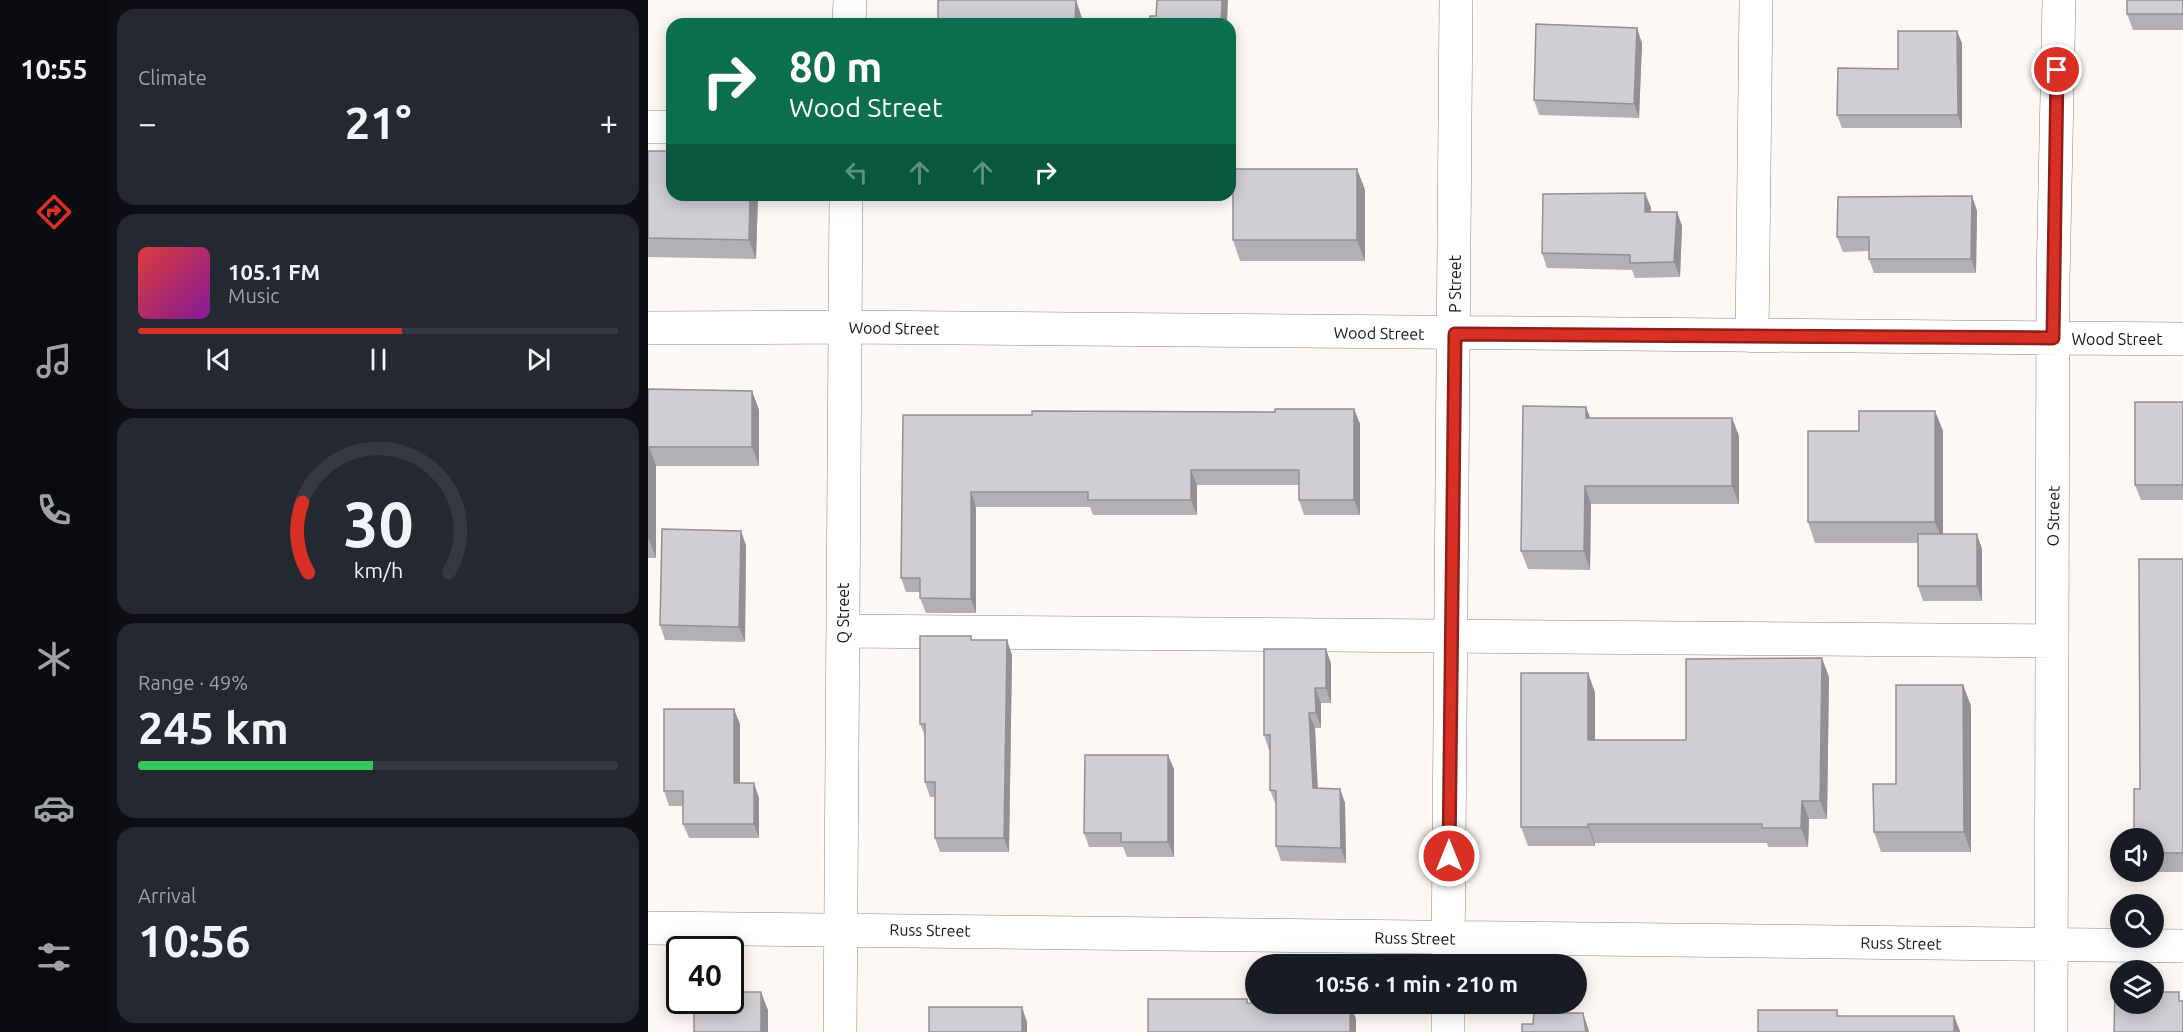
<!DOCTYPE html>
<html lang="en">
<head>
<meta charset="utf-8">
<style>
  :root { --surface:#171b24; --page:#242831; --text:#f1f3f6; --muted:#9ea1a6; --line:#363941; --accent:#d93025 }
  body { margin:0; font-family:Ubuntu,sans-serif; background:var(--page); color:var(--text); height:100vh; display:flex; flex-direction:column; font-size:22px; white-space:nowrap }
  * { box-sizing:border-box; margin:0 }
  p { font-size:20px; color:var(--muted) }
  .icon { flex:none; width:33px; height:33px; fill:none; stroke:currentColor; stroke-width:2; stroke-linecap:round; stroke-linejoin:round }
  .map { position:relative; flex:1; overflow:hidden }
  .details { display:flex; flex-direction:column; gap:9px; padding:9px; background:#0d0f14; width:540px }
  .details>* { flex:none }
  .guide { position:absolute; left:18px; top:18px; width:570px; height:183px; border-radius:18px; box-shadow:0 3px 15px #0003; background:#0b6e4f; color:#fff; overflow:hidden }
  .fabs { position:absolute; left:1462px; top:828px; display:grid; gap:12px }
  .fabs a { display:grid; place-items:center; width:54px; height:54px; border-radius:50%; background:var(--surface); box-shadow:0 3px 15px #0003; font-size:30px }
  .speed { position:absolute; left:18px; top:936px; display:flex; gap:12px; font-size:30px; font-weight:700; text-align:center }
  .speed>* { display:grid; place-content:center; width:78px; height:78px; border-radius:50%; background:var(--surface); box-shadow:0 3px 15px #0003; line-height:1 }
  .speed .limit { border:3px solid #111; border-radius:9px; background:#fff; color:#111 }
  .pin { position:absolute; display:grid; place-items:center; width:51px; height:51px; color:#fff; margin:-26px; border:3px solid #fff; border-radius:50%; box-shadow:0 2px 6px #0007 }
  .me { position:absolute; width:66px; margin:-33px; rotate:0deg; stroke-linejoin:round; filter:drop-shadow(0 0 4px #0008) }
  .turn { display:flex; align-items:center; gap:21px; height:126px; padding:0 24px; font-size:27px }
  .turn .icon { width:78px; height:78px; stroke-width:2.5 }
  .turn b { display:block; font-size:42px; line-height:51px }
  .lanes { display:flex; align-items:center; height:57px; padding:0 24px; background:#0003; justify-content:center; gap:30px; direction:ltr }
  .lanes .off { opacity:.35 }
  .big { font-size:45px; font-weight:700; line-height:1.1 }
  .details .widget { flex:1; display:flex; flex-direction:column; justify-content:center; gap:9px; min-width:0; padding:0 21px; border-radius:18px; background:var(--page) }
  .details .dial { align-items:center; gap:0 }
  .dial svg { height:156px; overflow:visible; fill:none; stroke:var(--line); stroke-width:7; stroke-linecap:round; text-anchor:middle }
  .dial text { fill:var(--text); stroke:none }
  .song { display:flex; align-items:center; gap:18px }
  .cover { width:72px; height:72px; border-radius:9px; background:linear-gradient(135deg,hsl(0 70% 55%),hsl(290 70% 35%)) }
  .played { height:6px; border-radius:3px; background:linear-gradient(90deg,var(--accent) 55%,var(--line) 55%) }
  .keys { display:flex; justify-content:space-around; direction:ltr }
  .heat { display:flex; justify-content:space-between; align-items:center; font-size:33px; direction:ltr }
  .charge { height:9px; border-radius:4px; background:linear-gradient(90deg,#34c759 49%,var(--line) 0) }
  .trip { position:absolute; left:597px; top:954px; width:342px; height:60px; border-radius:30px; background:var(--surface); box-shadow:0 3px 15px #0003; font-weight:700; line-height:60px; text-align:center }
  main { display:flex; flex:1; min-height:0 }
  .dock { display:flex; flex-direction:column; width:108px; justify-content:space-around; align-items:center; background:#090b0e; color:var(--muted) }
  .dock .icon { width:42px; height:42px }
  .dock .current { color:var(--accent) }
  .dock b { font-size:27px; color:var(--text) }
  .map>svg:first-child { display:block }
</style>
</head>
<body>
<main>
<nav class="dock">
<b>10:55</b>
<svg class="icon current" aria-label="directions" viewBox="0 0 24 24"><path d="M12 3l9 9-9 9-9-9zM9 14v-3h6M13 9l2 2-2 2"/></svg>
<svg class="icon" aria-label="music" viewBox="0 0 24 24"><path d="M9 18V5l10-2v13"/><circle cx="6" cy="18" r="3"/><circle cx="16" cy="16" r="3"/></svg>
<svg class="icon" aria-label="phone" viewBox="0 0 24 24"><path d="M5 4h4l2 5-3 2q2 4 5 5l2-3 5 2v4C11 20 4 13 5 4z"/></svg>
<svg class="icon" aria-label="climate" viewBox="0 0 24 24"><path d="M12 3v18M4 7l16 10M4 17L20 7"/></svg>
<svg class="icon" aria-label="car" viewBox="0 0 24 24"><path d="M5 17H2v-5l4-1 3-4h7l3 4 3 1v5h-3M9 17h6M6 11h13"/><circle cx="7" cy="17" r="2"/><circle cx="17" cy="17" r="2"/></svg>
<svg class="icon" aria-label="filters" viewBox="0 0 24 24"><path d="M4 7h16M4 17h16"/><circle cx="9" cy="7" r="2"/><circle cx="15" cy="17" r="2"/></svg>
</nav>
<section class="details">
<div class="widget"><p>Climate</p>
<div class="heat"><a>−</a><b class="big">21°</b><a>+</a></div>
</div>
<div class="widget">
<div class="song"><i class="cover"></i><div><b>105.1 FM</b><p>Music</p></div></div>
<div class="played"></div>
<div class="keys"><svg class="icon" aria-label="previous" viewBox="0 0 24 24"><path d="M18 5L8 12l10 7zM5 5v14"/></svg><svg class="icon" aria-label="pause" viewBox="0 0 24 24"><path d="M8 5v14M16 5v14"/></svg><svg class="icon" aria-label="next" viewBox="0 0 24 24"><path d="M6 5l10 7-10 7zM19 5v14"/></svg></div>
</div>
<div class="widget dial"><svg viewBox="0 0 100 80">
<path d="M14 69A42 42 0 1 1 86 69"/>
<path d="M14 69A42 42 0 0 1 11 33" stroke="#d93025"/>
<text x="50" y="56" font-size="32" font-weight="700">30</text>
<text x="50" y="72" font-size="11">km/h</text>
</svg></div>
<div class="widget"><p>Range · 49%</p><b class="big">245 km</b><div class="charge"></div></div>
<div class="widget"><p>Arrival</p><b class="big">10:56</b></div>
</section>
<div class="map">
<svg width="1535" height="1032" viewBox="0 0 1535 1032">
  <rect width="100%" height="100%" fill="#fdf8f3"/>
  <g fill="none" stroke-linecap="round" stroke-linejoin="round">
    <g stroke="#8a8581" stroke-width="34">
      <path id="minor" d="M201,24L202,0
        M0,127H24
        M0,328L198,327L1535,339
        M1104,336L1108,0
        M195,631L1404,641
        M0,928L1535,946
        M800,964L808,0
        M192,1032L198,195
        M800,1032V1004
        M1403,1032L1405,281L1411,0"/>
    </g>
    <use href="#minor" stroke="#fff" stroke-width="33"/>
  </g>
  <path fill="#b3b0b5" d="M1535,0V30H1485L1479,14Z
    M994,43L991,118L891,115L886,100Z
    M1314,43V128H1194L1189,115L1250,69Z
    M0,151L24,195H110L108,259L0,257Z
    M709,169L717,190V261H592L585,240Z
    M997,193L1003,208V212H1029L1034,226L1032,277L987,278L984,270L899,268L894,253Z
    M1324,196L1329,211L1328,273H1226L1221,259V251L1195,252L1189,237Z
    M0,389L104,391L111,410V466H8V558H0Z
    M1535,402V500H1493L1487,485Z
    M706,409L712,424V515H656L651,500V485H549V515H445L442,507H328V613H278L272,598V592H258L253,578L384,415L627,412Z
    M1287,411L1295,431V534L1334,549V601H1275L1270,586V543H1167L1160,522Z
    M942,418H1084L1091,436V504H943L942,570L880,569L873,551Z
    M98,545L97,642L17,640L12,625Z
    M1535,559V872H1493H1506V838L1492,789Z
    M323,636L324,640H359L364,655L361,852H292L287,838V797H282L277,782V736L272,724Z
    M678,649L683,664V703H673V728H667L670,788L692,789L697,803L698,863L633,861L628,846V805L622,790V750H621L616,735Z
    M1181,677L1179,819H1161L1160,847H1120L1119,843H947V846H880L873,827L947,692V740H1038Z
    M1315,685L1323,706V852H1233L1226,832L1248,784Z
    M92,724V783L111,798V838H41L35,824V806H21L16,791Z
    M526,769V857H479L475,847H441L436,833Z"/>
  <path fill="#929094" d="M428,0L435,21V24H427Z
    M574,0H580L579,24H573Z
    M989,28L994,43L991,118L986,104Z
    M1309,31L1314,43V128L1310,115Z
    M709,169L717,190V261L709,240Z
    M997,193L1003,208L1002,226L997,212Z
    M102,195H110L108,259L101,240Z
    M1324,196L1329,211L1328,273L1323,259Z
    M1029,212L1034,226L1032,277L1026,262Z
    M104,391L111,410V466L104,447Z
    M938,407L945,425L938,418Z
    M706,409L712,424V515L706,500Z
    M1287,411L1295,431V543L1287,522Z
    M1084,418L1091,436V504L1084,486Z
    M1,447L8,466V558L1,539Z
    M543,470L549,485V515L543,500Z
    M937,486L943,504L942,570L936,551Z
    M323,492L328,507V613L323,599Z
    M93,531L98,545L97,642L91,627Z
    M1329,534L1334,549V601L1329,586Z
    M359,640L364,655L361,852L356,838Z
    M678,649L683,664V703L678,688Z
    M1174,658L1181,677L1179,819L1172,801Z
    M940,673L947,692V758L940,740Z
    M1315,685L1323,706V852L1316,832Z
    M667,688L673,703V728L668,713Z
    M86,709L92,724V798L86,783Z
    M661,713L667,728L670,802L665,788Z
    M520,755L526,769V857L520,842Z
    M106,783L111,798V838L106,824Z
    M692,789L697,803L698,863L693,848Z
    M1154,801L1161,819L1160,847L1153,828Z
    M940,824L947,843V846L940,827Z
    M113,992L120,1010V1032H113Z
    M702,1004L708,1019V1032H702Z
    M374,1007L379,1022V1032H374Z
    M935,1013L940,1028L941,1032H938Z
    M1306,1016L1312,1031V1032H1306Z"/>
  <path fill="#d0cdd3" stroke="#929094" stroke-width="1.5" d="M290,0H428L427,24H290Z
    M509,0H574L573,24H501L502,16H508Z
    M1479,0H1535V14H1479Z
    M888,24L989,28L986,104L886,100Z
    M1250,31H1309L1310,115H1189L1190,68L1250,69Z
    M0,151H24V195H102L101,240L0,238Z
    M585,169H709V240H585Z
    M997,193V212H1029L1026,262L982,263V255L894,253L895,194Z
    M1324,196L1323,259H1221V237H1189L1190,197Z
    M0,389L104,391V447H1V539H0Z
    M1487,402H1535V485H1487Z
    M875,406L938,407V418H1084V486H937L936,551H873Z
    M627,409H706V500H651V470H543V500H440V492H323V599L272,598V578H253L255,415H384V411L627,412Z
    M1211,411H1287V522H1160V431H1211Z
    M14,529L93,531L91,627L12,625Z
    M1270,534H1329V586H1270Z
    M1491,559H1535V853H1506V838H1486V789H1492Z
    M272,636H323V640H359L356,838H287V782H277V724H272Z
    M616,649H678V688H667L668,713H661L665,788L692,789L693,848L628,846V791L622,790V735H616Z
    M1174,658L1172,801H1154L1153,828H1114V824H940V827H873V673H940V740H1038V659Z
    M1248,685H1315L1316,832H1226L1225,784H1248Z
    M16,709H86V783H106V824H35V791H16Z
    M437,755H520V842H473V833H436Z
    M82,992H113V1032H46V1000H82Z
    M1467,992H1473V1004H1506V992H1531V1001H1535V1032H1466Z
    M500,999H599V1003L702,1004V1032H500Z
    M281,1007H374V1032H281Z
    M1110,1010H1189V1016H1306V1032H1110Z
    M886,1013H935L938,1032H874V1024H885Z"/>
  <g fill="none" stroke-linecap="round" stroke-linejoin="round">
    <g stroke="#8d1f18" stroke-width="15">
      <path id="route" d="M801,856L807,334L1405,338L1409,70"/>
    </g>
    <use href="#route" stroke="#d93025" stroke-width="10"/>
  </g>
  <g text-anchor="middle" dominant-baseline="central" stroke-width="4.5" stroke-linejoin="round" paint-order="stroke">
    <g font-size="16" fill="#181614" stroke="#fff">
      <text transform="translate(807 284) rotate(-90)">P Street</text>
      <text transform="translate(246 328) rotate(1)">Wood Street</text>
      <text transform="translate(731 333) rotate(1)">Wood Street</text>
      <text x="1469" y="339">Wood Street</text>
      <text transform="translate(1405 516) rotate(-89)">O Street</text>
      <text transform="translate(195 613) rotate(-90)">Q Street</text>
      <text transform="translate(282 930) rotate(1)">Russ Street</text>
      <text transform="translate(767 938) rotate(1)">Russ Street</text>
      <text transform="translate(1253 943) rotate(1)">Russ Street</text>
    </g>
  </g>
</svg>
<div class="fabs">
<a><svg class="icon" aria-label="sound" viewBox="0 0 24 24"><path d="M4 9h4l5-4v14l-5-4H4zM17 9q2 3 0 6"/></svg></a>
<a><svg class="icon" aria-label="search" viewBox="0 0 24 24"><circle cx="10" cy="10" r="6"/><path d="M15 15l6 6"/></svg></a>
<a><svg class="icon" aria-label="layers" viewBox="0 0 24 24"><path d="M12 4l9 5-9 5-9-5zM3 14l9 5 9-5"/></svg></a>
</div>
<div class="speed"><div class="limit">40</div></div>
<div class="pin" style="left:1409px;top:70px;background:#d93025"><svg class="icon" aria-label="arrive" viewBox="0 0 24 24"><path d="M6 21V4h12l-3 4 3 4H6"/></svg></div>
<svg class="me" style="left:801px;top:856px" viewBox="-20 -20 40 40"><circle r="17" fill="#d93025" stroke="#fff" stroke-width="3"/><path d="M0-11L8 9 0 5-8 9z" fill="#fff"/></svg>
<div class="trip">10:56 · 1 min · 210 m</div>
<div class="guide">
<div class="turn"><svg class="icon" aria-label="right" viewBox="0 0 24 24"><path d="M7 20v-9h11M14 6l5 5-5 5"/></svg><div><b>80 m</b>Wood Street</div></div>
<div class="lanes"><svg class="icon off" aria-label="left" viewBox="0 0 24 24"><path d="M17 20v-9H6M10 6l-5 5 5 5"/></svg><svg class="icon off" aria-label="ahead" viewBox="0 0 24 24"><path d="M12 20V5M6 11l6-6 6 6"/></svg><svg class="icon off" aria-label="ahead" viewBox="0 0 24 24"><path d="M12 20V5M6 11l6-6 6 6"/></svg><svg class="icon" aria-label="right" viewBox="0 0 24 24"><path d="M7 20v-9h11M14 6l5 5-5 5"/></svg></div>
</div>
</div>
</main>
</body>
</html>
